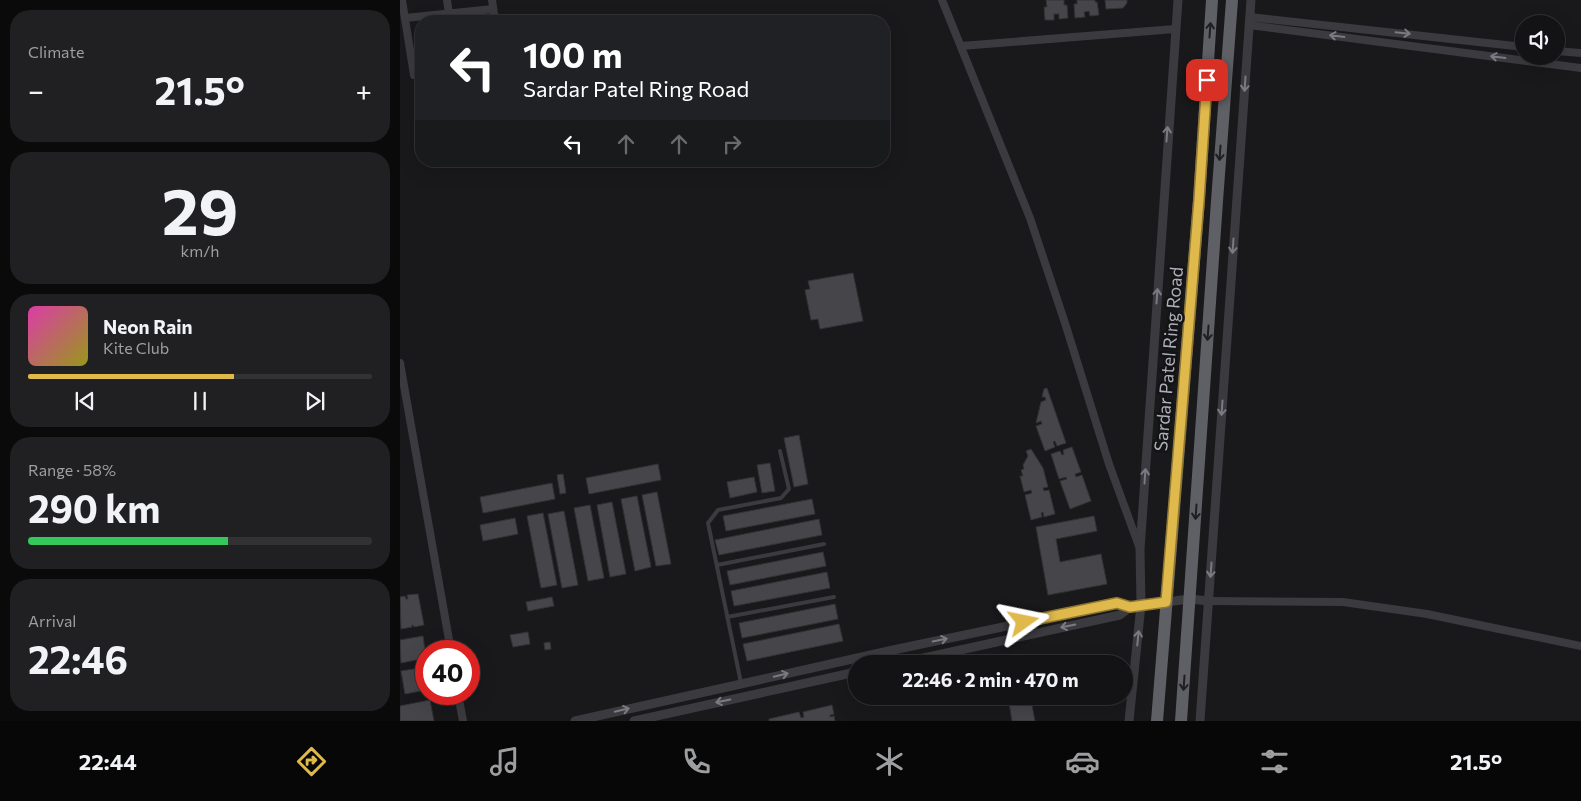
<!DOCTYPE html>
<html lang="en">
<head>
<meta charset="utf-8">
<style>
  :root { --surface:#131214; --page:#202022; --text:#f1f3f6; --muted:#9d9ea0; --line:#323234; --accent:#dfb94c }
  body { margin:0; font-family:Commissioner,sans-serif; background:var(--page); color:var(--text); height:100vh; display:flex; flex-direction:column; font-size:19px; white-space:nowrap }
  * { box-sizing:border-box; margin:0 }
  p { font-size:16px; color:var(--muted) }
  .icon { flex:none; width:28px; height:28px; fill:none; stroke:currentColor; stroke-width:2; stroke-linecap:round; stroke-linejoin:round }
  .map { position:relative; flex:1; overflow:hidden }
  .side { display:flex; flex-direction:column; gap:10px; padding:10px; background:#0a0a0b; width:400px }
  .side>* { flex:none }
  .top-card { position:absolute; left:15px; top:15px; width:475px; height:152px; border-radius:20px; box-shadow:0 5px 20px #0002,0 0 0 1px var(--line); background:#202124; color:#fff; overflow:hidden }
  .controls { position:absolute; left:1115px; top:15px; display:grid; gap:10px }
  .controls a { display:grid; place-items:center; width:50px; height:50px; border-radius:50%; background:var(--surface); box-shadow:0 5px 20px #0002,0 0 0 1px var(--line); font-size:25px }
  .speed { position:absolute; left:15px; top:640px; display:flex; gap:10px; font-size:25px; font-weight:700; text-align:center }
  .speed>* { display:grid; place-content:center; width:65px; height:65px; border-radius:50%; background:var(--surface); box-shadow:0 5px 20px #0002,0 0 0 1px var(--line); line-height:1 }
  .speed .limit { border:8px solid #d22; background:#fff; color:#111 }
  .pin { position:absolute; display:grid; place-items:center; width:42px; height:42px; color:#fff; margin:-21px; border-radius:10px; box-shadow:0 2px 8px #0006 }
  .me { position:absolute; width:55px; margin:-28px; rotate:78deg; stroke-linejoin:round; filter:drop-shadow(0 0 4px #0008) }
  .turn { display:flex; align-items:center; gap:18px; height:105px; padding:0 25px; font-size:22px }
  .turn .icon { width:65px; height:65px; stroke-width:2.5 }
  .turn b { display:block; font-size:35px; line-height:42px }
  .lanes { display:flex; align-items:center; height:48px; padding:0 25px; background:#0003; justify-content:center; gap:25px; direction:ltr }
  .lanes .off { opacity:.35 }
  .big { font-size:38px; font-weight:700; line-height:1.1 }
  .side .card { flex:1; display:flex; flex-direction:column; justify-content:center; gap:8px; min-width:0; padding:0 18px; border-radius:20px; background:var(--page) }
  .side .dial { align-items:center; gap:0 }
  .dial b { font-size:65px; line-height:1 }
  .song { display:flex; align-items:center; gap:15px }
  .cover { width:60px; height:60px; border-radius:8px; background:linear-gradient(135deg,hsl(320 70% 55%),hsl(60 70% 35%)) }
  .played { height:5px; border-radius:2px; background:linear-gradient(90deg,var(--accent) 60%,var(--line) 60%) }
  .keys { display:flex; justify-content:space-around; direction:ltr }
  .heat { display:flex; justify-content:space-between; align-items:center; font-size:28px; direction:ltr }
  .charge { height:8px; border-radius:4px; background:linear-gradient(90deg,#34c759 58%,var(--line) 0) }
  .trip { position:absolute; left:448px; top:655px; width:285px; height:50px; border-radius:25px; background:var(--surface); box-shadow:0 5px 20px #0002,0 0 0 1px var(--line); font-weight:700; line-height:50px; text-align:center }
  .tabs { display:flex; height:80px; justify-content:space-around; align-items:center; background:#080708; color:var(--muted) }
  .tabs .icon { width:35px; height:35px }
  .tabs .selected { color:var(--accent) }
  .tabs b { font-size:22px; color:var(--text) }
  main { display:flex; flex:1; min-height:0 }
  .map>svg:first-child { display:block }
</style>
</head>
<body>
<main>
<section class="side">
<div class="card"><p>Climate</p>
<div class="heat"><a>−</a><b class="big">21.5°</b><a>+</a></div>
</div>
<div class="card dial"><b>29</b><p>km/h</p></div>
<div class="card">
<div class="song"><i class="cover"></i><div><b>Neon Rain</b><p>Kite Club</p></div></div>
<div class="played"></div>
<div class="keys"><svg class="icon" aria-label="previous" viewBox="0 0 24 24"><path d="M18 5L8 12l10 7zM5 5v14"/></svg><svg class="icon" aria-label="pause" viewBox="0 0 24 24"><path d="M8 5v14M16 5v14"/></svg><svg class="icon" aria-label="next" viewBox="0 0 24 24"><path d="M6 5l10 7-10 7zM19 5v14"/></svg></div>
</div>
<div class="card"><p>Range · 58%</p><b class="big">290 km</b><div class="charge"></div></div>
<div class="card"><p>Arrival</p><b class="big">22:46</b></div>
</section>
<div class="map">
<svg width="1181" height="721" viewBox="0 0 1181 721">
  <rect width="100%" height="100%" fill="#19181a"/>
  <path fill="#46464a" stroke="#333336" d="M646,0H664V5H667L668,18L659,19V14H654V20H645L644,7H647Z
    M677,0H695V2H697L699,15L690,16L689,11L684,12L685,17L675,18L674,4H677Z
    M705,0H727V3L723,8L706,9Z
    M453,273L463,321L420,329L418,319L411,320L405,290L410,289L408,281Z
    M647,388L666,443L657,446L655,441L653,442L655,447L645,451L636,426L642,424L641,421L636,423L641,402L646,400L645,397H642L644,389Z
    M399,435L408,484L394,487L384,438Z
    M672,447L681,472L675,474L676,477L682,475L691,501L670,509L660,481L667,479L666,477L659,479L651,454L660,451L662,455L664,454L663,450Z
    M631,449L643,468L648,487L643,488L644,491L649,490L655,514L644,517L643,512L641,513L642,517L631,520L625,495L632,493L631,490L624,492L620,476H623L621,470L624,469L623,465L628,456L626,451Z
    M370,463L375,491L362,493L357,465Z
    M258,464L261,480L189,494L186,478Z
    M163,474L166,493L160,494L157,475Z
    M354,477L357,492L330,498L327,482Z
    M152,483L155,499L83,513L80,497Z
    M257,492L271,564L256,566L242,495Z
    M237,496L251,567L235,571L221,499Z
    M412,499L415,514L326,531L323,516Z
    M212,502L226,574L210,577L197,505Z
    M190,505L204,578L188,581L174,508Z
    M164,511L178,585L162,588L148,514Z
    M143,513L157,585L141,588L127,516Z
    M694,516L697,531L656,539L660,562L701,554L707,584L648,595L636,527Z
    M115,518L118,534L83,541L80,525Z
    M419,519L422,535L319,555L315,540Z
    M423,552L426,566L330,585L327,571Z
    M427,572L430,588L334,606L331,591Z
    M18,594L24,625L14,627L13,625H12V627L1,629L0,597L5,596L6,599H8L7,595Z
    M152,597L154,606L128,611L126,602Z
    M435,604L438,619L342,638L339,623Z
    M439,624L443,641L347,661L343,644Z
    M128,632L130,644L113,647L110,635Z
    M23,636L26,658L1,663L0,640Z
    M150,642L151,649L145,650L144,643Z
    M26,667V690L5,694L1,671Z
    M30,700L34,721H0V706Z
    M631,700L635,721H612L609,703Z
    M432,705L434,714L430,715V717L434,716L435,721H369V719L399,712L401,718L404,717L403,712Z"/>
  <g fill="none" stroke-linecap="round" stroke-linejoin="round">
    <path stroke="#3a3a3f" stroke-width="4" d="M317,565L424,544
      M327,617L434,597
      M341,683L308,523L318,510L381,498L389,489L380,451"/>
    <path stroke="#3a3a3f" stroke-width="8" d="M2,0L14,75
      M47,0L50,21
      M92,0L95,21
      M542,0L630,218L665,323L709,464L740,549
      M850,17L1124,47
      M5,18L93,9
      M849,25L1181,68
      M561,46L775,29
      M1156,51L1181,53
      M0,363L51,651
      M809,601L943,602L1027,614L1181,646
      M58,694L63,721"/>
    <path stroke="#3a3a3f" stroke-width="9" d="M496,664L720,615L730,607L741,605L790,599L809,601
      M175,721L493,650L717,603L730,607
      M234,721L456,672
      M729,721L741,605L740,550L778,0
      M800,721L851,0"/>
    <path stroke="#5e6066" stroke-width="12" d="M757,721L799,200L812,0
      M781,721L817,201L832,0"/>
  </g>
  <defs><path id="oneway-shaft" d="M-6 0H5M1.5-3L5.5 0L1.5 3" fill="none" stroke-width="1.6" stroke-linecap="round" stroke-linejoin="round" transform="scale(1.25)"/></defs>
  <g stroke="#1f1f21">
    <use href="#oneway-shaft" transform="translate(810 30) rotate(-86)"/>
    <use href="#oneway-shaft" transform="translate(820 153) rotate(94)"/>
    <use href="#oneway-shaft" transform="translate(808 333) rotate(94)"/>
    <use href="#oneway-shaft" transform="translate(796 512) rotate(94)"/>
    <use href="#oneway-shaft" transform="translate(784 683) rotate(94)"/>
  </g>
  <g stroke="#797a82">
    <use href="#oneway-shaft" transform="translate(1003 33) rotate(6)"/>
    <use href="#oneway-shaft" transform="translate(937 36) rotate(-173)"/>
    <use href="#oneway-shaft" transform="translate(1098 57) rotate(-173)"/>
    <use href="#oneway-shaft" transform="translate(845 84) rotate(94)"/>
    <use href="#oneway-shaft" transform="translate(767 134) rotate(-86)"/>
    <use href="#oneway-shaft" transform="translate(833 246) rotate(94)"/>
    <use href="#oneway-shaft" transform="translate(757 296) rotate(-86)"/>
    <use href="#oneway-shaft" transform="translate(822 408) rotate(94)"/>
    <use href="#oneway-shaft" transform="translate(745 476) rotate(-86)"/>
    <use href="#oneway-shaft" transform="translate(811 570) rotate(94)"/>
    <use href="#oneway-shaft" transform="translate(668 626) rotate(168)"/>
    <use href="#oneway-shaft" transform="translate(738 638) rotate(-84)"/>
    <use href="#oneway-shaft" transform="translate(540 640) rotate(-12)"/>
    <use href="#oneway-shaft" transform="translate(381 675) rotate(-13)"/>
    <use href="#oneway-shaft" transform="translate(323 701) rotate(168)"/>
    <use href="#oneway-shaft" transform="translate(222 710) rotate(-13)"/>
  </g>
  <g fill="none" stroke-linecap="round" stroke-linejoin="round">
    <g stroke="#917831" stroke-width="12">
      <path id="route" d="M624,622L717,603L730,607L766,602L799,200L807,80"/>
    </g>
    <use href="#route" stroke="#dfb94c" stroke-width="9"/>
  </g>
  <g text-anchor="middle" dominant-baseline="central" stroke-width="5" stroke-linejoin="round" paint-order="stroke">
    <g font-size="18" fill="#acafb8" stroke="#141315">
      <text transform="translate(768 359) rotate(-85)">Sardar Patel Ring Road</text>
    </g>
  </g>
</svg>
<div class="controls">
<a><svg class="icon" aria-label="sound" viewBox="0 0 24 24"><path d="M4 9h4l5-4v14l-5-4H4zM17 9q2 3 0 6"/></svg></a>
</div>
<div class="speed"><div class="limit">40</div></div>
<div class="pin" style="left:807px;top:80px;background:#d93025"><svg class="icon" aria-label="arrive" viewBox="0 0 24 24"><path d="M6 21V4h12l-3 4 3 4H6"/></svg></div>
<svg class="me" style="left:624px;top:622px" viewBox="-20 -20 40 40"><path d="M0-17L14 15 0 8-14 15z" fill="#dfb94c" stroke="#fff" stroke-width="4"/></svg>
<div class="trip">22:46 · 2 min · 470 m</div>
<div class="top-card">
<div class="turn"><svg class="icon" aria-label="left" viewBox="0 0 24 24"><path d="M17 20v-9H6M10 6l-5 5 5 5"/></svg><div><b>100 m</b>Sardar Patel Ring Road</div></div>
<div class="lanes"><svg class="icon" aria-label="left" viewBox="0 0 24 24"><path d="M17 20v-9H6M10 6l-5 5 5 5"/></svg><svg class="icon off" aria-label="ahead" viewBox="0 0 24 24"><path d="M12 20V5M6 11l6-6 6 6"/></svg><svg class="icon off" aria-label="ahead" viewBox="0 0 24 24"><path d="M12 20V5M6 11l6-6 6 6"/></svg><svg class="icon off" aria-label="right" viewBox="0 0 24 24"><path d="M7 20v-9h11M14 6l5 5-5 5"/></svg></div>
</div>
</div>
</main>
<nav class="tabs">
<b>22:44</b>
<svg class="icon selected" aria-label="directions" viewBox="0 0 24 24"><path d="M12 3l9 9-9 9-9-9zM9 14v-3h6M13 9l2 2-2 2"/></svg>
<svg class="icon" aria-label="music" viewBox="0 0 24 24"><path d="M9 18V5l10-2v13"/><circle cx="6" cy="18" r="3"/><circle cx="16" cy="16" r="3"/></svg>
<svg class="icon" aria-label="phone" viewBox="0 0 24 24"><path d="M5 4h4l2 5-3 2q2 4 5 5l2-3 5 2v4C11 20 4 13 5 4z"/></svg>
<svg class="icon" aria-label="climate" viewBox="0 0 24 24"><path d="M12 3v18M4 7l16 10M4 17L20 7"/></svg>
<svg class="icon" aria-label="car" viewBox="0 0 24 24"><path d="M5 17H2v-5l4-1 3-4h7l3 4 3 1v5h-3M9 17h6M6 11h13"/><circle cx="7" cy="17" r="2"/><circle cx="17" cy="17" r="2"/></svg>
<svg class="icon" aria-label="filters" viewBox="0 0 24 24"><path d="M4 7h16M4 17h16"/><circle cx="9" cy="7" r="2"/><circle cx="15" cy="17" r="2"/></svg>
<b>21.5°</b>
</nav>
</body>
</html>
